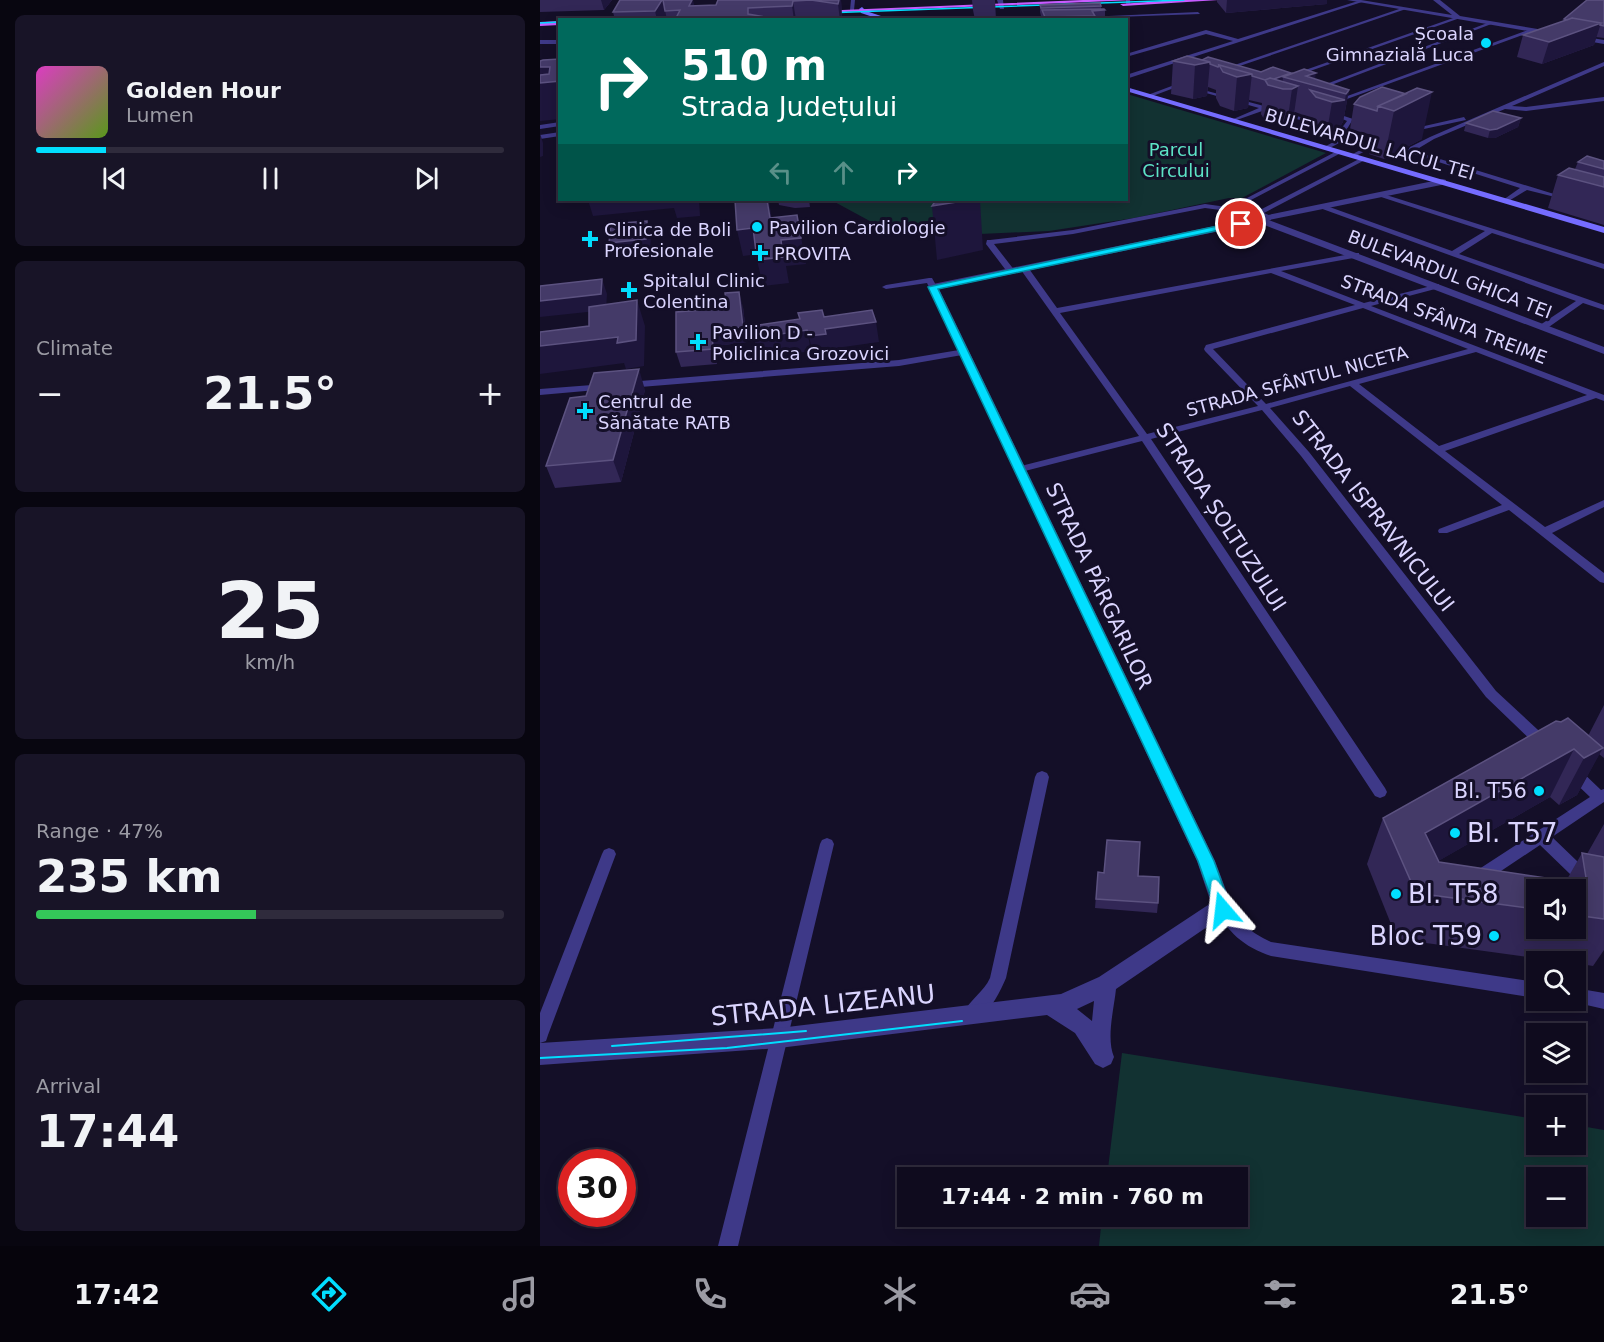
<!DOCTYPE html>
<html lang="en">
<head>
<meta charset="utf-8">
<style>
  :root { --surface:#0f0b1e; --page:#181427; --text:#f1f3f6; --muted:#9b9ba4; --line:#2f2b3c; --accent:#01deff }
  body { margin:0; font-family:"DejaVu Sans",sans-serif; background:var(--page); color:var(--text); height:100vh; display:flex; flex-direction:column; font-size:22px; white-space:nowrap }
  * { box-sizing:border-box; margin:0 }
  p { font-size:20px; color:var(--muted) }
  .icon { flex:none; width:33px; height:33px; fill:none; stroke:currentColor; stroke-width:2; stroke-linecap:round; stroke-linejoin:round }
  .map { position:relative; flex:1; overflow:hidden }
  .side { display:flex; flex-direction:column; gap:15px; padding:15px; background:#080610; width:540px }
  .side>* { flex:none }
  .banner { position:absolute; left:18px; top:18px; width:570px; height:183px; border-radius:0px; box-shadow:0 3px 15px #0003,0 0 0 2px var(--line); background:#00695c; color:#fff; overflow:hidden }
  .controls { position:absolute; left:986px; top:879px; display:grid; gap:12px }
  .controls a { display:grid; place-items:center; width:60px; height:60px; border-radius:0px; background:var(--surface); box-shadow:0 3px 15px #0003,0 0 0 2px var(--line); font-size:30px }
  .speed { position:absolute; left:18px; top:1149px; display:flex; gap:12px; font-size:30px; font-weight:700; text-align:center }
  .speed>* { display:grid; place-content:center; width:78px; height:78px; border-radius:50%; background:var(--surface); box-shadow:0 3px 15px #0003,0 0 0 2px var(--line); line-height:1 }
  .speed .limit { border:9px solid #d22; background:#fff; color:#111 }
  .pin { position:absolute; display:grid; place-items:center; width:51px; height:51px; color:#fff; margin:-26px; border:3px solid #fff; border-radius:50%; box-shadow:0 2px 6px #0007 }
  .me { position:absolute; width:66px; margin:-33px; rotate:343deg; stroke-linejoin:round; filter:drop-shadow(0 0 4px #0008) }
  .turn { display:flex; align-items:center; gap:21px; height:126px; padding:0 24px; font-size:27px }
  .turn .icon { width:78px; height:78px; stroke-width:2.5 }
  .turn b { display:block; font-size:42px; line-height:51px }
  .lanes { display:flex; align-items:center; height:57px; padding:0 24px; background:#0003; justify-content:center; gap:30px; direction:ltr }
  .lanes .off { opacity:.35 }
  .big { font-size:45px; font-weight:700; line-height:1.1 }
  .side .tile { flex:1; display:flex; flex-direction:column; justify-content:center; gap:9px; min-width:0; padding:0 21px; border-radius:9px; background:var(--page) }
  .side .dial { align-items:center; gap:0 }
  .dial b { font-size:78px; line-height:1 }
  .song { display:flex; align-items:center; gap:18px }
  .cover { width:72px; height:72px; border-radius:9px; background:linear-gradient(135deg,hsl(310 70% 55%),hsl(90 70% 35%)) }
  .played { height:6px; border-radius:3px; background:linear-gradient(90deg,var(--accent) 15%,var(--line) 15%) }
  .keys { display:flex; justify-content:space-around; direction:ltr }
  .heat { display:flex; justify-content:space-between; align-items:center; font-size:33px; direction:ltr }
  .charge { height:9px; border-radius:4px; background:linear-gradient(90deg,#34c759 47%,var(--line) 0) }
  .trip { position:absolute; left:357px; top:1167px; width:351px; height:60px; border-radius:0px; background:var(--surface); box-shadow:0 3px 15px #0003,0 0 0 2px var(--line); font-weight:700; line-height:60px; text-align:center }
  .dock { display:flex; height:96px; justify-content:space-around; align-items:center; background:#06040c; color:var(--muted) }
  .dock .icon { width:42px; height:42px }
  .dock .current { color:var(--accent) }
  .dock b { font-size:27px; color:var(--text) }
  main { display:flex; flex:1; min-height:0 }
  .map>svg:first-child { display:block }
</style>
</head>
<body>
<main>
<section class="side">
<div class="tile">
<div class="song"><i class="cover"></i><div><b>Golden Hour</b><p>Lumen</p></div></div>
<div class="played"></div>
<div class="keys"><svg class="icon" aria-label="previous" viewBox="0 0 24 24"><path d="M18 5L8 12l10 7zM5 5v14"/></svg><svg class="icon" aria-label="pause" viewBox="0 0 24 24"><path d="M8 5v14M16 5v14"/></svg><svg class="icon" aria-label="next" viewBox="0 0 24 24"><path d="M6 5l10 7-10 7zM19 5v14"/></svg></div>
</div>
<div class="tile"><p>Climate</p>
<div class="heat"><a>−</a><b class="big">21.5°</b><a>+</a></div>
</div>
<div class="tile dial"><b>25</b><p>km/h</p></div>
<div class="tile"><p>Range · 47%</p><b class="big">235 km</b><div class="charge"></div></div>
<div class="tile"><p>Arrival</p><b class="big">17:44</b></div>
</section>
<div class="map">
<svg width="1064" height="1246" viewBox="0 0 1064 1246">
  <rect width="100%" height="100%" fill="#140f28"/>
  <path fill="#123232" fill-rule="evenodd" d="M587,94L786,153L702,198H689L594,218L509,231L418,235L339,226L291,200H586Z
    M582,1053L996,1119V1144H1035V1125L1064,1130V1246H559L562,1217L698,1216V1178L567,1177ZM996,1178H1035V1216H996Z"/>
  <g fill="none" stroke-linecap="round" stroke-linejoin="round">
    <path fill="#3e3988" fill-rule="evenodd" d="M311,0H315L314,10L312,11L310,10Z
      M586,0H590V4H586Z
      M818,1L822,2L586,79V75L693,41L666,34L586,57V54L666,30L698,39Z
      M862,8L866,9L685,71L680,70Z
      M658,12L660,14L548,18L546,17Z
      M916,17L920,18L756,76L751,75Z
      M950,22L954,23L778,90L773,89Z
      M991,29L996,30L796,103L791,102Z
      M0,40H20V44H0Z
      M1064,62V66L972,106L986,107L1064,97V101L986,111L965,109L894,139L874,151L1027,198V200L987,190L967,202H963V200L980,188L867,152L870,147L890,137Z
      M645,81L650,82L610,97L605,96Z
      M652,87L724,106L736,103V105L730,108L784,124L781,126L725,110L691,122V120L719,108L652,89Z
      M789,111L813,119L807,129L814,135L786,150L784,149V147L807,135L801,129L807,121L789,113Z
      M924,117L926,120L870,132L867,130Z
      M20,122V126L0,129V125Z
      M20,132V136L0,139V135Z
      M841,139L846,140L814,157L809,156Z
      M799,150L801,151V153L711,200L701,209L723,218V222H717L695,212L665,208L533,234L454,244L475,271L471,273H468L446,244L447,240H450L533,230L665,204L694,208L707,198Z
      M823,157L826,159L825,160L724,213L731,216V220H725L714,213Z
      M840,193L1064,264V269L952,233L919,254L1064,305V310L1043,303L1006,329H1000V325L1036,301L777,207L784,205L912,251L945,231L838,196L837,195Z
      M816,253H819V257L741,271L824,303L899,284V288L831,306L1064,395V401L1056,398L905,451L1005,527L1064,500V507L1012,533L1064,573V583L1060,582L969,510L907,533H899L898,531L899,529L962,505L810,386L730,408L769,452L956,691L1010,741L1012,745L1010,749L1005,750L1000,749L946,697L761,456L722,410L611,439L845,788L847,792L845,796L840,798L835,796L602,441L481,472L476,469L477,467L599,436L481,270V266H487L517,308ZM731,273L815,305L666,345L664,349L665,351L718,406L607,434L520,313ZM823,308L928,349L726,404L673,349ZM936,352L1047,395L899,446L819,384Z
      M389,278H392L397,287L396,289H390L387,283L346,289L342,287L346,285Z
      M425,349L429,352L428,354L359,366L88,388L83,385L88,382L359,360Z
      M65,384L70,387L68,389L0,395V389Z
      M1033,767L1038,768L1061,790L1064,789V802L1012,837L1064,887V904L1059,902L1000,845L943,883L938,884L933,883L931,878L933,873L1050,797L1028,776L1026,772L1028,768Z
      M502,771L507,773L509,777L466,978C459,994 449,1015 431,1022L425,1020L423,1014C429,1000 444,992 450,978L495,777L497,773Z
      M287,838L292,840L294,844L198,1246H178L280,844L282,840Z
      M69,848L74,850L76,854L8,1035L6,1041L0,1043V1013L62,854L64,850Z
      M682,899C691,903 695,915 701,922C710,931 720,937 731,942L996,982V998L731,956C704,947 687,932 674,906L677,901Z
      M1035,988L1064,993V1009L1029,1001L1035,1000Z"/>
    <path fill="#3e3988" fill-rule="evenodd" d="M457,0H463L464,9H460Z
      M807,0H821L912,15L893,0H900L920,16L1064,40V44Z
      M903,179L906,180V184L729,220L1064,347V354L719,223L399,289L675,861L692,906L689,912L576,989C574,1009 566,1038 574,1057L571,1064L563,1068L555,1064L535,1033L507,1015L239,1048L0,1065V1043L239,1028L521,994L559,977L671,903L657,861L388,287L393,284ZM554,1001L552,1021L537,1009Z"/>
    <path fill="#756cff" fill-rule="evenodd" d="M322,7L326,11L353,20H342L321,13L319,9Z
      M586,87L1064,227V233L586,91Z"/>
    <path fill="#c75cff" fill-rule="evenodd" d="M543,0H596L281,13L278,11Z
      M635,0H679L583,6L580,4Z
      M95,15L97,18L27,20L30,18Z
      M20,21V25L0,26V22Z"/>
    <path stroke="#01deff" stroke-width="1.5" d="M285,13L644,0
      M67,20L90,19
      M0,23L20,22"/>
    <path stroke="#01deff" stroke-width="2" d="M72,1046L266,1031
      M0,1058L187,1048L422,1021"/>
  </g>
  <path fill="#322756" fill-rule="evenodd" d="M0,0H72L64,10L0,12Z
    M178,0H301L302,20H75L73,12L176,5Z
    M432,0H455L456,20H435L433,10Z
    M677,0H787V4L686,13L677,2Z
    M1064,0V38L1056,37L1054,45L1002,64L977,57L983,35L1023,21L1024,19Z
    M500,5L561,6V9L565,10V20H503V16H501L500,12Z
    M662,60L721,72L751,73V74L775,79L809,90L803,122L801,125L799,135L786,137L770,132L765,124L766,116L755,112L753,121L747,124H739L724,119L721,114L722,103L709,100L708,108L694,111L680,106L676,98V90L668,87L667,96L653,99L631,94L633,61Z
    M842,87L882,139L844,159L829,154L832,135L810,129L814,104Z
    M981,118L978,127L955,138H948L924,131L926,123Z
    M1064,161V225L1008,208L1018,175L1035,169L1038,162Z
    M238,200H269L270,207L255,208L239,205Z
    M203,307L207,342L176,346L177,364L141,367L136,352Z
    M105,390L81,482L15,488L6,466L46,396Z
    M1064,705V758L1059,754L1037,795L1019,805L1010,797L898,861L899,862L1026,881L1042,853L1047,854L1064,824V950L1053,966L1035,963V962H1023L857,939L827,864L843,818L1048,736ZM996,890H1035V928H996Z
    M558,872L598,876L618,903L617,913L555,908Z"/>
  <path fill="#1e163c" d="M61,0H72L64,10Z
    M122,0H123L127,20H117L115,11Z
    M152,0H153L158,20L149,6Z
    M299,0H301L302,20H300L298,4Z
    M687,0H787V4L686,13Z
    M253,1L256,20H254L252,6Z
    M1061,23L1054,45L1002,64L1009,42Z
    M670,62L667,96L653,99L655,65Z
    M0,67H10L20,81V119L0,121Z
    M751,73V79L743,77L742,89L729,81Z
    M776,73L774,85L766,76Z
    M712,74L708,108L694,111L697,77Z
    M758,86L753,121L747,124L752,89Z
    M809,90L803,122L801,125L799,135L786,137L792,102L805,100L806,94Z
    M892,92L882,139L844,159L854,111Z
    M981,118L978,127L955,138H948L950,130Z
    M0,133L3,143V156L0,157Z
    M48,200H159L160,216L137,218L134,208L53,216Z
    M227,200H229L235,243L230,218Z
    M429,200H440L443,250L397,260L392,206Z
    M257,215L266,264L246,266L249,283L223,286L217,260L241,240Z
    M107,221L111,235L110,253L74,257L69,243Z
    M213,228L218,254L203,256L197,230Z
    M62,279L67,294L66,310L0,317V301Z
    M199,292L203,307L207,342L176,346L177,364L173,349L172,331Z
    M97,300L105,326L104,366L86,369L84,363L0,374V346L78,337Z
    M336,322L339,342L289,349V354L273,357L269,336L285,329Z
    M267,330L271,351L219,359L214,338Z
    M99,369L105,390L81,482L73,460Z
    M1063,748L1037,795L1019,805L1044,758Z
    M1034,749L1010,797L869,878L885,833Z"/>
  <path fill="#443a68" stroke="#5c5280" stroke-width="1.5" d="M80,0H122L115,11L73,12Z
    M123,0H152L149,6L176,5L178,0H299L298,4L271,0L253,1L252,6L208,8V14L242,20H135L140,10L125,11Z
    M1047,0H1064V26L1060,25L1061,23L1032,18L1027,20L1024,19Z
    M560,3L561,6L501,8L500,5Z
    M564,9L565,10L552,11L555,16L505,17L502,10Z
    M1032,18L1061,23L1009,42L983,35Z
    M647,56L670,62L655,65L633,61Z
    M668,57L721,72L733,67L751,73L734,79L730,78L725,80L712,76V74L679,65L678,67L670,64V62L662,60Z
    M20,59V81L0,83V75L9,74L10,67H0V61L3,60Z
    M679,65L712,74L697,77L683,72Z
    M764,69L776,73L766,76L809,90L806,94L743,77Z
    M730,78L758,86L752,89H743L728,85L725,80Z
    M842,87L866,94L838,106L837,111L814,104L820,97Z
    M877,88L892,92L854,111L838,106Z
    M770,90L805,100L792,102L776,97Z
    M953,111L981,118L957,129L950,130L926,123Z
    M1047,156L1064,161V169L1038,162Z
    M1029,168L1064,177V187L1018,175Z
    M195,200H227L230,218L257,215L261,238L241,240L243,257L217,260L213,228L197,230Z
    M396,200H429L392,206Z
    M107,221L106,239L69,243L71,224Z
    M62,279L61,294L0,301V286Z
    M199,292L203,327L172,331L173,349L136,352V312L187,308L185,293Z
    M97,300L96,340L77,343L78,337L0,346V332L49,326V307Z
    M282,310L284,317L332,310L336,322L285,329L286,334L269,336L267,330L214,338L212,326L260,319L258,313Z
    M99,369L73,460L6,466L30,398L46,396L54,373Z
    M1028,718L1063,748L1044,758L1034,749L885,833L899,862L1047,884L1042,853L1064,857V919L1035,915V890H996V909L876,893L843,818L1016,721L1021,722Z
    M567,840L600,842L598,876L619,877L618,903L556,899L558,872L564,873Z"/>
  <path fill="#01deff" stroke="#0190a6" stroke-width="1.5" d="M701,221L704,222V225L398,289L674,861L692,910L690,915L683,917L677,915L658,861L388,287Z"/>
  <g fill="#01deff" stroke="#140f28" stroke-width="2">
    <circle cx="946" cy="43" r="6"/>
    <circle cx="217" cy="227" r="6"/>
    <path d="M47 230h6v6h6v6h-6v6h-6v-6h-6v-6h6z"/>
    <path d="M217 244h6v6h6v6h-6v6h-6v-6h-6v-6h6z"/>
    <path d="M86 281h6v6h6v6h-6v6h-6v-6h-6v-6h6z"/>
    <path d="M155 333h6v6h6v6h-6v6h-6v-6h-6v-6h6z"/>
    <path d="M42 402h6v6h6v6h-6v6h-6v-6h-6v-6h6z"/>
    <circle cx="999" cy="791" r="6"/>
    <circle cx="915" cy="833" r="6"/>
    <circle cx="856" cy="894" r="6"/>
    <circle cx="954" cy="936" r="6"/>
  </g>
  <g text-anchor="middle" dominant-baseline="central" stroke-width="6" stroke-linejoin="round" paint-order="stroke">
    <g font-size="18" fill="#dbd5ff" stroke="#140f28" text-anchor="start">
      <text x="934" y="33" text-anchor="end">Școala<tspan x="934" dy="21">Gimnazială Luca</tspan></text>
      <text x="229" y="227">Pavilion Cardiologie</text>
      <text x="64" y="229">Clinica de Boli<tspan x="64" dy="21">Profesionale</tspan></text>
      <text x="234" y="253">PROVITA</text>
      <text x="103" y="280">Spitalul Clinic<tspan x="103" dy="21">Colentina</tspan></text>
      <text x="172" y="332">Pavilion D -<tspan x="172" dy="21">Policlinica Grozovici</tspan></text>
      <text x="58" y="401">Centrul de<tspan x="58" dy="21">Sănătate RATB</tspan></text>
    </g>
    <g font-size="18" fill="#dbd5ff" stroke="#140f28">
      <text transform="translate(830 144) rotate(16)">BULEVARDUL LACUL TEI</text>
      <text transform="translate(910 274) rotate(21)">BULEVARDUL GHICA TEI</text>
      <text transform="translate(904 319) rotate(21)">STRADA SFÂNTA TREIME</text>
      <text transform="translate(757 381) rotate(-15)">STRADA SFÂNTUL NICETA</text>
    </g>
    <g font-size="18" fill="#5de3c6" stroke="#140f28">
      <text x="636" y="149">Parcul<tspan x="636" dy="21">Circului</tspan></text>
    </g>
    <g font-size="21" fill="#dbd5ff" stroke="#140f28">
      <text transform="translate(833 511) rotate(52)">STRADA ISPRAVNICULUI</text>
      <text transform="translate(681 517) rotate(57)">STRADA ȘOLTUZULUI</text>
      <text transform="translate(559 586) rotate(65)">STRADA PÂRGARILOR</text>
    </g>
    <g font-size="21" fill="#dbd5ff" stroke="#140f28" text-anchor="end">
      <text x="987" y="791">Bl. T56</text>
    </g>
    <g font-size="26" fill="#dbd5ff" stroke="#140f28" text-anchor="start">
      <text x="927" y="833">Bl. T57</text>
      <text x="868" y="894">Bl. T58</text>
      <text x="942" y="936" text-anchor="end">Bloc T59</text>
    </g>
    <g font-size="26" fill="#dbd5ff" stroke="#140f28">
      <text transform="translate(283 1005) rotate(-6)">STRADA LIZEANU</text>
    </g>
  </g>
</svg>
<div class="controls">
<a><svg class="icon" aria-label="sound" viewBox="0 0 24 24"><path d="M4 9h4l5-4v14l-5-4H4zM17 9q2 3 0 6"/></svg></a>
<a><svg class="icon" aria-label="search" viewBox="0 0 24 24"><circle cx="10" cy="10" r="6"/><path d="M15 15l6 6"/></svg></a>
<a><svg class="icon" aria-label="layers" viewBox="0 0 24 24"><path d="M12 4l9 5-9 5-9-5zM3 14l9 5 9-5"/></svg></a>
<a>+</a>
<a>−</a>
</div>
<div class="speed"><div class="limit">30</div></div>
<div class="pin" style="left:701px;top:224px;background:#d93025"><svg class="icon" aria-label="arrive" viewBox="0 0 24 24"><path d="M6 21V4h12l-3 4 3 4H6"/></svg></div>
<svg class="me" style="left:683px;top:910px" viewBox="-20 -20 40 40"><path d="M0-17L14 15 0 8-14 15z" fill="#01deff" stroke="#fff" stroke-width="4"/></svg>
<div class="trip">17:44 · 2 min · 760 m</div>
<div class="banner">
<div class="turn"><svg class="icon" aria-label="right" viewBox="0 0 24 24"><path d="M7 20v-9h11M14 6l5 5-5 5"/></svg><div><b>510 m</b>Strada Județului</div></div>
<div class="lanes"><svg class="icon off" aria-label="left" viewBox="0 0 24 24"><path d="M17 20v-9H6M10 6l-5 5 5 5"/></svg><svg class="icon off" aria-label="ahead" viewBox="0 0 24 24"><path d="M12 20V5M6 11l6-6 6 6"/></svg><svg class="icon" aria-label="right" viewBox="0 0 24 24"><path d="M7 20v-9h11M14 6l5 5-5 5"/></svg></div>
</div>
</div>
</main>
<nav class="dock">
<b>17:42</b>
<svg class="icon current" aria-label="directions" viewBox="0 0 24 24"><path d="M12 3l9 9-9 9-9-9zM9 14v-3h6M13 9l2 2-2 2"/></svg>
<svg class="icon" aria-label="music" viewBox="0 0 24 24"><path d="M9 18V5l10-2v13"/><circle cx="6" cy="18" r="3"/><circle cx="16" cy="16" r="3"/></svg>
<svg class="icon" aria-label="phone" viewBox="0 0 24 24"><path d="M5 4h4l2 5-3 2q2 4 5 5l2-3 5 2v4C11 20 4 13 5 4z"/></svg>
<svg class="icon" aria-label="climate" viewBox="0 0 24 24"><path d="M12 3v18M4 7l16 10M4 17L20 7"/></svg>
<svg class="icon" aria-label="car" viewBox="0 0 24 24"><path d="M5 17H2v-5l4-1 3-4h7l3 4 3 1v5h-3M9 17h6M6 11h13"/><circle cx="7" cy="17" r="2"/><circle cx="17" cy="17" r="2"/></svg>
<svg class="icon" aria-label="filters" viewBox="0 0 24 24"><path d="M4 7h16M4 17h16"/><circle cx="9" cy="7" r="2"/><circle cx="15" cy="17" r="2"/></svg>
<b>21.5°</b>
</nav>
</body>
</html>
